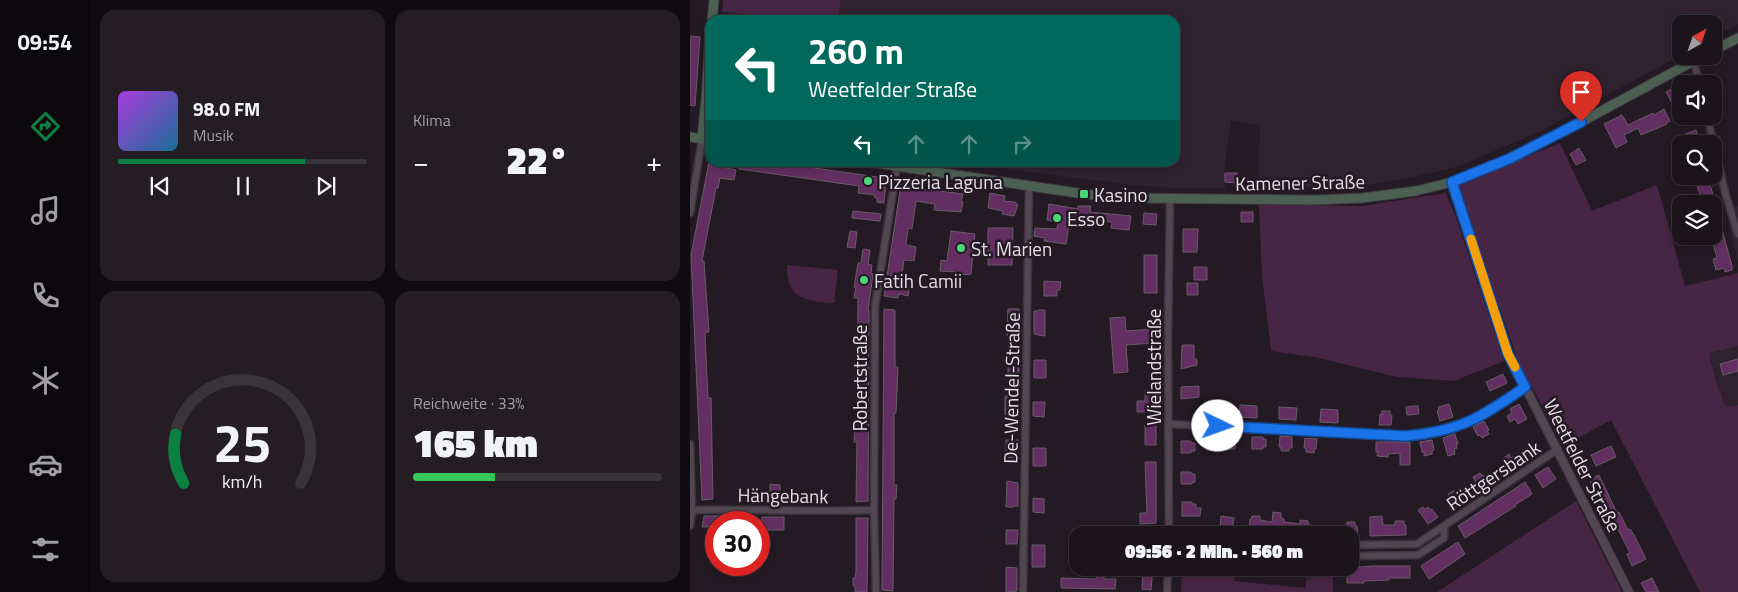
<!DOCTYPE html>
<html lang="de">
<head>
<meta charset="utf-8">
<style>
  :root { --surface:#1b141b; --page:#241d24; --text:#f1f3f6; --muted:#a09ea3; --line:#39333a; --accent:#0b8043 }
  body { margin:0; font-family:"Titillium Web",sans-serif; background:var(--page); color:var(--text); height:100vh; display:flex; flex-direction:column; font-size:19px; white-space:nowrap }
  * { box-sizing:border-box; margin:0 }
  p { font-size:16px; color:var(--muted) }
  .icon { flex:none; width:28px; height:28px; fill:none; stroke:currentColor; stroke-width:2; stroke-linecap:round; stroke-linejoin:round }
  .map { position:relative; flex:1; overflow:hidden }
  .details { display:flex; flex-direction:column; gap:10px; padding:10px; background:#0f0b0f; width:600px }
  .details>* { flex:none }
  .hud { position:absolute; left:15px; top:15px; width:475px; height:152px; border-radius:15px; box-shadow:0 2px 8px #0003,0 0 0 1px var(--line); background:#00695c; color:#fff; overflow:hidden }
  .needle { width:32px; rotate:40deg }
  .fabs { position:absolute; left:982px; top:15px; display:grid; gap:10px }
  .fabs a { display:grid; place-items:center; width:50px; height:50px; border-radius:10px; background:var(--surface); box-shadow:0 2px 8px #0003,0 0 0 1px var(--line); font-size:25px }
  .speed { position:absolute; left:15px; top:511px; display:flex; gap:10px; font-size:25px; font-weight:700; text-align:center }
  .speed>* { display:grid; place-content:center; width:65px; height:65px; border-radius:50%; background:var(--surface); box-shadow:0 2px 8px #0003,0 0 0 1px var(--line); line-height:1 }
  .speed .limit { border:8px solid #d22; background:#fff; color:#111 }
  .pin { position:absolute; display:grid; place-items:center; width:42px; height:42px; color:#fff; margin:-51px -21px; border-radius:50% 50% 50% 0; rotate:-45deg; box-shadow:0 0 5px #0007 }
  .pin .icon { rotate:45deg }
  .me { position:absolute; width:55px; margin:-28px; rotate:93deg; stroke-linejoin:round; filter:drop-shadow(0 0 4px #0008) }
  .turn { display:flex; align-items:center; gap:18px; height:105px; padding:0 20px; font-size:22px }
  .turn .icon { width:65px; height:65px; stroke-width:2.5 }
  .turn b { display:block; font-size:35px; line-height:42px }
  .lanes { display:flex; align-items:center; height:48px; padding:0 20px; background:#0003; justify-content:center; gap:25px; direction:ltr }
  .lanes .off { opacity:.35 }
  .big { font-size:38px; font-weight:800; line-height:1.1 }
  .details .widget { flex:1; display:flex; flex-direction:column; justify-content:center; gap:8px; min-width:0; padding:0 18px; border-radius:15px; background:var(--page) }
  .details .dial { align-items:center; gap:0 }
  .dial svg { height:130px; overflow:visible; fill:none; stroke:var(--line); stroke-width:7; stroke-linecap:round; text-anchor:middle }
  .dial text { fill:var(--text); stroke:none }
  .song { display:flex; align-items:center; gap:15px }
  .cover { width:60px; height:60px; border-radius:8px; background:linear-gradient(135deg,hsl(280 70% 55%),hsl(200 70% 35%)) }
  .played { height:5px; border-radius:2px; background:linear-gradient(90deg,var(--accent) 75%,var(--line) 75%) }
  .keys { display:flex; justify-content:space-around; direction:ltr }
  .heat { display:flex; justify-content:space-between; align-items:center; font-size:28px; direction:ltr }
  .charge { height:8px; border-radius:4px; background:linear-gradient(90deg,#34c759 33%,var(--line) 0) }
  .details .tiles { flex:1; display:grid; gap:10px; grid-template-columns:repeat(2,1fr) }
  .trip { position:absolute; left:379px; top:526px; width:290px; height:50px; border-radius:15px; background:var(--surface); box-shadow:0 2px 8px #0003,0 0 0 1px var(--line); font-weight:800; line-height:50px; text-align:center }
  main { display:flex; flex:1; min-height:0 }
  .tab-bar { display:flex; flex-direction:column; width:90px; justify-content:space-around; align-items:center; background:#0b080b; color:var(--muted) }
  .tab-bar .icon { width:35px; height:35px }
  .tab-bar .selected { color:var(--accent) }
  .tab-bar b { font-size:22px; color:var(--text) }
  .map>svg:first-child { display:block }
</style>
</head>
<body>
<main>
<nav class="tab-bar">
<b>09:54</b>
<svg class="icon selected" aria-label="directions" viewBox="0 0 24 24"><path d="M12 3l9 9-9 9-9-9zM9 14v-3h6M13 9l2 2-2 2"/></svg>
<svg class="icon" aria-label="music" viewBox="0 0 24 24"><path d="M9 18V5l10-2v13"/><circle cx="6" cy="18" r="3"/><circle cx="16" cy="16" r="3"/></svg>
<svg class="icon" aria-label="phone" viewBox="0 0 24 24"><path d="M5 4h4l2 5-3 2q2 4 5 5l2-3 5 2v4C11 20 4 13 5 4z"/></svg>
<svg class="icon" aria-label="climate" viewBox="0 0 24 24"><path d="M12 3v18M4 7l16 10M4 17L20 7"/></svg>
<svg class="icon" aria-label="car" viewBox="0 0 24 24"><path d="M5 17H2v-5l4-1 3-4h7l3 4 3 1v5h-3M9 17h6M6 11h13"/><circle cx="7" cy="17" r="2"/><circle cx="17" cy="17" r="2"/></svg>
<svg class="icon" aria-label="filters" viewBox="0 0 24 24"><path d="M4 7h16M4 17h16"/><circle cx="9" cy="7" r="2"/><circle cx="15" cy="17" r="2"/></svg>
</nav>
<section class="details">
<div class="tiles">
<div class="widget">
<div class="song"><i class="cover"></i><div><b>98.0 FM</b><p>Musik</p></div></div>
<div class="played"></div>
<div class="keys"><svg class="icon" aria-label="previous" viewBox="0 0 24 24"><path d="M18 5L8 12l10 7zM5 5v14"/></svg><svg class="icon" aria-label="pause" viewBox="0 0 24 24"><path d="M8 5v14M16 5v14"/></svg><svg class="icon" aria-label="next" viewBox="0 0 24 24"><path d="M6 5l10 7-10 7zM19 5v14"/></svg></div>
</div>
<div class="widget"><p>Klima</p>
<div class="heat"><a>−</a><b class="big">22°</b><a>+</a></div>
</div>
<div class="widget dial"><svg viewBox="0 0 100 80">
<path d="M14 69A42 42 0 1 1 86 69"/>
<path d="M14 69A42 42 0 0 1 9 39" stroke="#0b8043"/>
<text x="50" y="56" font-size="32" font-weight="700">25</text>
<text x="50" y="72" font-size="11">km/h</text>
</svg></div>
<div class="widget"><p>Reichweite · 33%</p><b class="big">165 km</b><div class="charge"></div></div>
</div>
</section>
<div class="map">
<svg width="1048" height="592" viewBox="0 0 1048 592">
  <rect width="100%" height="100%" fill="#241a24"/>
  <path fill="#30212f" d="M151,0H1048V24L1024,37V24H991V55L851,131L769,166L728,176L673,186L568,188L570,125L541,120L535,163V188H489L443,185L268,163L485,162V20H148Z
    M1048,206V262L1036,212Z
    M1048,346V405L1036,407L1026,381L1019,352Z"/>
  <path fill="#462545" d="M33,0H151L148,20H118L32,12Z
    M870,143L902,211L967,185L995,286L1048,273V346L1019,353L1026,381L1036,407L1048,405V592H1010L921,420L874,446L829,363L766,183L819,164Z
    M756,193L765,215L814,361L764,381L708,377L624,357L581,351L572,275L569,204L671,206Z
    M97,265L148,270L144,303C116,301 96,299 97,265Z
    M886,501L932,592H747Z
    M531,568H545L544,581L615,588L618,568H643V592H491L492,574L530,577Z"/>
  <path fill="#632f62" stroke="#685c67" d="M0,36L10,37L5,106L0,105Z
    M991,84V96L981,101L976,92Z
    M974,109L980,121L976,123L977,124L951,135L948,128L934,135L937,142L926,148L914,124L932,115L938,125L963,113L964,115Z
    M1006,130L1011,144H994L991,136Z
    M889,148L896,160L886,165L880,154Z
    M19,162H37L36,168L46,170L44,180L30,178L28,188H26L12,261H14L18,318L19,332H16L15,334L18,398H21L23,499L12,500L1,255Z
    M50,162H83L194,178L196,181L194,203L187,202V198L184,197L185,195L168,193L169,186L49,169Z
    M535,173H547V183L535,182Z
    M1004,176H1026L1027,179L1019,182L1026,204H1007V202L1012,201Z
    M211,184L221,185V187L273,194L271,202H273L271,212L244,210L245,204L226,201L222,229L218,228L216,245L226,247L224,261L214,260L211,282L220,283L218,296L209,294L208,298L194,296Z
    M300,193L315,196L314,201L325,202L328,205L324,216L312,214L313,211L298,208Z
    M359,204L388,209V206H401L400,212L441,216L439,230L421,228L422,222L380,218L376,244L354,241L355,238L344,236L345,228L367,229L368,222L357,220Z
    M1024,208H1026L1042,266V270L1035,272L1034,268L1026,270L1023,259L1027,258L1021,236H1024Z
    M163,211L191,214L190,221L162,218Z
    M551,212H563V222H551Z
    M454,213L467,214L466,225L453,224Z
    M298,228H323L322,265H298Z
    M493,229H508L507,252H493Z
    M160,231L167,232L165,248L157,247Z
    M261,231L285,234L281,274L272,275L266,272L250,271L251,260L257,261Z
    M173,249L180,250L178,264L182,265L181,273L183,274L178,311H179L178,501L166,502L167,442H164L165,420H167L168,298H164L166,287H164L168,263H171Z
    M454,255H467V293H454Z
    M504,267H517V280H504Z
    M354,281L371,282L370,290H367V296H354Z
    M497,283H508V295H497Z
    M194,309L205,310V367H208L206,413H204V485H207L206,499H204L203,591L192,590Z
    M318,309H329V336H317Z
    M348,310H355V336L344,334V311H348Z
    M435,317L436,331L466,329V343L436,345L438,372L424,373L420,318Z
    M492,345H504V359H507V365L491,369Z
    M318,359H329V373H318Z
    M1048,359V371L1033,375L1030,364Z
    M344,360H356V378H344Z
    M813,374L817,383L800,391L796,382Z
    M509,386V397L491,399V387Z
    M455,391H466L465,412H447V401H455Z
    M315,396H328V418H315Z
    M343,402H355L354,417L343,416Z
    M523,402H531L530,406H532V416H520V406H522Z
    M759,404L763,417L750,421L747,411L749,410L748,407Z
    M829,404L837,419L828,424L825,419L820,422L817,416L822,413L820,409Z
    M550,405L567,406V418L549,417Z
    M722,406H728L729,414L717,415L716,407Z
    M589,407L607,408L606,420L589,419Z
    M631,409L648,410V423L630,422Z
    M692,411H700V415H702L701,425H689L690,414L692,415Z
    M794,421L799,430L797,431L799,434L792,438L790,435L788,436L783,427Z
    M455,425H466V445H455Z
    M765,434L768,444H766L767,448L764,449L765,454L758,456L753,438Z
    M590,436L602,437V448H599V451H591V447H589Z
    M562,437H573V439H576V447H573V449H562Z
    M533,438L545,439V449H533Z
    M615,438L627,439L626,449H624V453L616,452V448H614Z
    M316,440H328V458H316Z
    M742,440L744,450L742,451V454L734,456V452H732L730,442Z
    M491,441H501V443H505V451H501V453H491Z
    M686,442H720V465H710V453L698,454V457L687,456L688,452H686Z
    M921,446L926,457L906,466L901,455Z
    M343,448H356V466H343Z
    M819,454L821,458L823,456L829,465L818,472L813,463L814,462L812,459Z
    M455,462H466V523L450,524V513H457Z
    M858,467L866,479L853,488L845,475Z
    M491,472H501V474H505V482H502V484H491Z
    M790,473L792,476L794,475L800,483L790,490L783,477Z
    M909,475L927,513L929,512L938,530L940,529L944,535L956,559L942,566L937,554L940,553L926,525L922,527L900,482L904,480L903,478Z
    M317,481L328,483V506H324V507H316Z
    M835,482L842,494L825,505L826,506L775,538L768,526Z
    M80,484L90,485V498L80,497Z
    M765,490L767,493L769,492L774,500L764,507L758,494Z
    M343,498L354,499V513L343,512Z
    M492,502H502V504H506V508H511L510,516H492Z
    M733,507L735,509L738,507L740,510L742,509L748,517L738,524L728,510Z
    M583,512L591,513V518L594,519V522L610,524V520L618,521V524L620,525L619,535L559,529L560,519L561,520L562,516H570V520L582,522Z
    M14,516H46V522H26V527H12Z
    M531,516L544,518L542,530L530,528Z
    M692,516L693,525H705V521H714V525H716V535L680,536V517Z
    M72,517H94V530H72Z
    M166,518H178L177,592H165V586H163V578H165L166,572Z
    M657,522H665V526H667L668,536L655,535V526H657Z
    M316,530H328L327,544H316Z
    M768,542L775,554L739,579L731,566Z
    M342,545H355V567H342Z
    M683,566H720V578H699V580L674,581V583H657V568Z
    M316,567L327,568V591L316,592Z
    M453,568H463L461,590L452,589Z
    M407,574H414V579H426L425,589L371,588V578L407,579Z
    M962,578L969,592H956L951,583Z"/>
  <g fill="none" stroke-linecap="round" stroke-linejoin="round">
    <g stroke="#3c343c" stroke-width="9">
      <path id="minor" d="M1004,61L1009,84
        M1017,116L1024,144
        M1024,144L1036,196L1048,234
        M0,213L12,139
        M479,424L716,436C770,431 791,418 835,387
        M0,444L2,510L0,526
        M2,510C63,509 123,512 184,510
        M479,532L510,535
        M479,535L478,336L480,199
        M660,545L727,544L868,449
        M660,556L728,555L754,538V527
        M186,592L184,510L185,306L207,166
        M333,592L339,185
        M477,592L478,568"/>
    </g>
    <g stroke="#3c343c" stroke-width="10">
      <path id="tertiary" d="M762,182L818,353L939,592"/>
    </g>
    <g stroke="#3c343c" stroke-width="11">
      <path id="secondary" d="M22,20L24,0
        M1024,50L1048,38
        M0,137L20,140
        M12,139L16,98L20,34
        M179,162L394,194L436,198L624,200L672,198L726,191L762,182L821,158L891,122L1013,56"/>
    </g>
    <use href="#minor" stroke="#524651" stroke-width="6"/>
    <use href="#tertiary" stroke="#524651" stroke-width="8"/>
    <use href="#secondary" stroke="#4b6053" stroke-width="9"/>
  </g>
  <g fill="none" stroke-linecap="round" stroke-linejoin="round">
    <g stroke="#114b97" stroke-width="12">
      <path id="route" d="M528,426L716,436C770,431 791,418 835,387L818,354L762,182L821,158L891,122"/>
    </g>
    <use href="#route" stroke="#1a73e8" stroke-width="9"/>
    <path stroke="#f59e0b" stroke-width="9" d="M781,239L818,354L825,367"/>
  </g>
  <g fill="#4cd676" stroke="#241a24" stroke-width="2">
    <circle cx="178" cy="181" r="5"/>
    <rect x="389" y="189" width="10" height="10" rx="2.5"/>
    <circle cx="367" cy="218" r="5"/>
    <circle cx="271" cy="248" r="5"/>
    <circle cx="174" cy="280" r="5"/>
  </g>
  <g text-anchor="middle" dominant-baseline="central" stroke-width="5" stroke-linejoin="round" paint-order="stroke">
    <g font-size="19" fill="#e3dce3" stroke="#241a24" text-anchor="start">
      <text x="188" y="181">Pizzeria Laguna</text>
      <text x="404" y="194">Kasino</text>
      <text x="377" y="218">Esso</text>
      <text x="281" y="248">St. Marien</text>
      <text x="184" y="280">Fatih Camii</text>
    </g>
    <g font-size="19" fill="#e3dce3" stroke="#241a24">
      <text transform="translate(610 182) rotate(-1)">Kamener Straße</text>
      <text transform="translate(463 367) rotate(-90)">Wielandstraße</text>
      <text transform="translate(169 378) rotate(-90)">Robertstraße</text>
      <text transform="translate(321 388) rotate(-89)">De-Wendel-Straße</text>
      <text transform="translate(893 465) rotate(63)">Weetfelder Straße</text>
      <text transform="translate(803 475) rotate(-34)">Röttgersbank</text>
      <text transform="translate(93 495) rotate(1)">Hängebank</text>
    </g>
  </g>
</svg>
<div class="fabs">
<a><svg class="needle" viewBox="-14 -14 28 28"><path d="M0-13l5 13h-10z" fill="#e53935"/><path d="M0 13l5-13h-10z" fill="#a09ea3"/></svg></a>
<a><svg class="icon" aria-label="sound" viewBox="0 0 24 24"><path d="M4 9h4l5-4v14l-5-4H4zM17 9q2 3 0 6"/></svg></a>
<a><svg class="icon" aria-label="search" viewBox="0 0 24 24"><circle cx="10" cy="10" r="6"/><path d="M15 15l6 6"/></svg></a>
<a><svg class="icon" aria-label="layers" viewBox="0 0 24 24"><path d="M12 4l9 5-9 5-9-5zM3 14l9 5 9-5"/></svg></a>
</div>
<div class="speed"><div class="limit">30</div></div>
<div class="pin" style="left:891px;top:122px;background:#d93025"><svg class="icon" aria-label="arrive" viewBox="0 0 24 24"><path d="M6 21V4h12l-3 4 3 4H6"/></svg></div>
<svg class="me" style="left:528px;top:426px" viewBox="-20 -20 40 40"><circle r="19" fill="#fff"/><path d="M0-13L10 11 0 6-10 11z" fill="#1a73e8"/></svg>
<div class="trip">09:56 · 2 Min. · 560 m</div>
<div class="hud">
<div class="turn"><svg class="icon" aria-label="left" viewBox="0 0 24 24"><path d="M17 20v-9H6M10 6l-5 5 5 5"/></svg><div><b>260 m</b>Weetfelder Straße</div></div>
<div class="lanes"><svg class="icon" aria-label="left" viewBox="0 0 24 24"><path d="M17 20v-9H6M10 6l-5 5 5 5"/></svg><svg class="icon off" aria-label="ahead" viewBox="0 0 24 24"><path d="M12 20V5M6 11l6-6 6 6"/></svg><svg class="icon off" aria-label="ahead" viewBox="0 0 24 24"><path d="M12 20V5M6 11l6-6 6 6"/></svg><svg class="icon off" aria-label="right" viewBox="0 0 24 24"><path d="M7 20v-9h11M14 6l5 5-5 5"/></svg></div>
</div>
</div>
</main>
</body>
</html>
